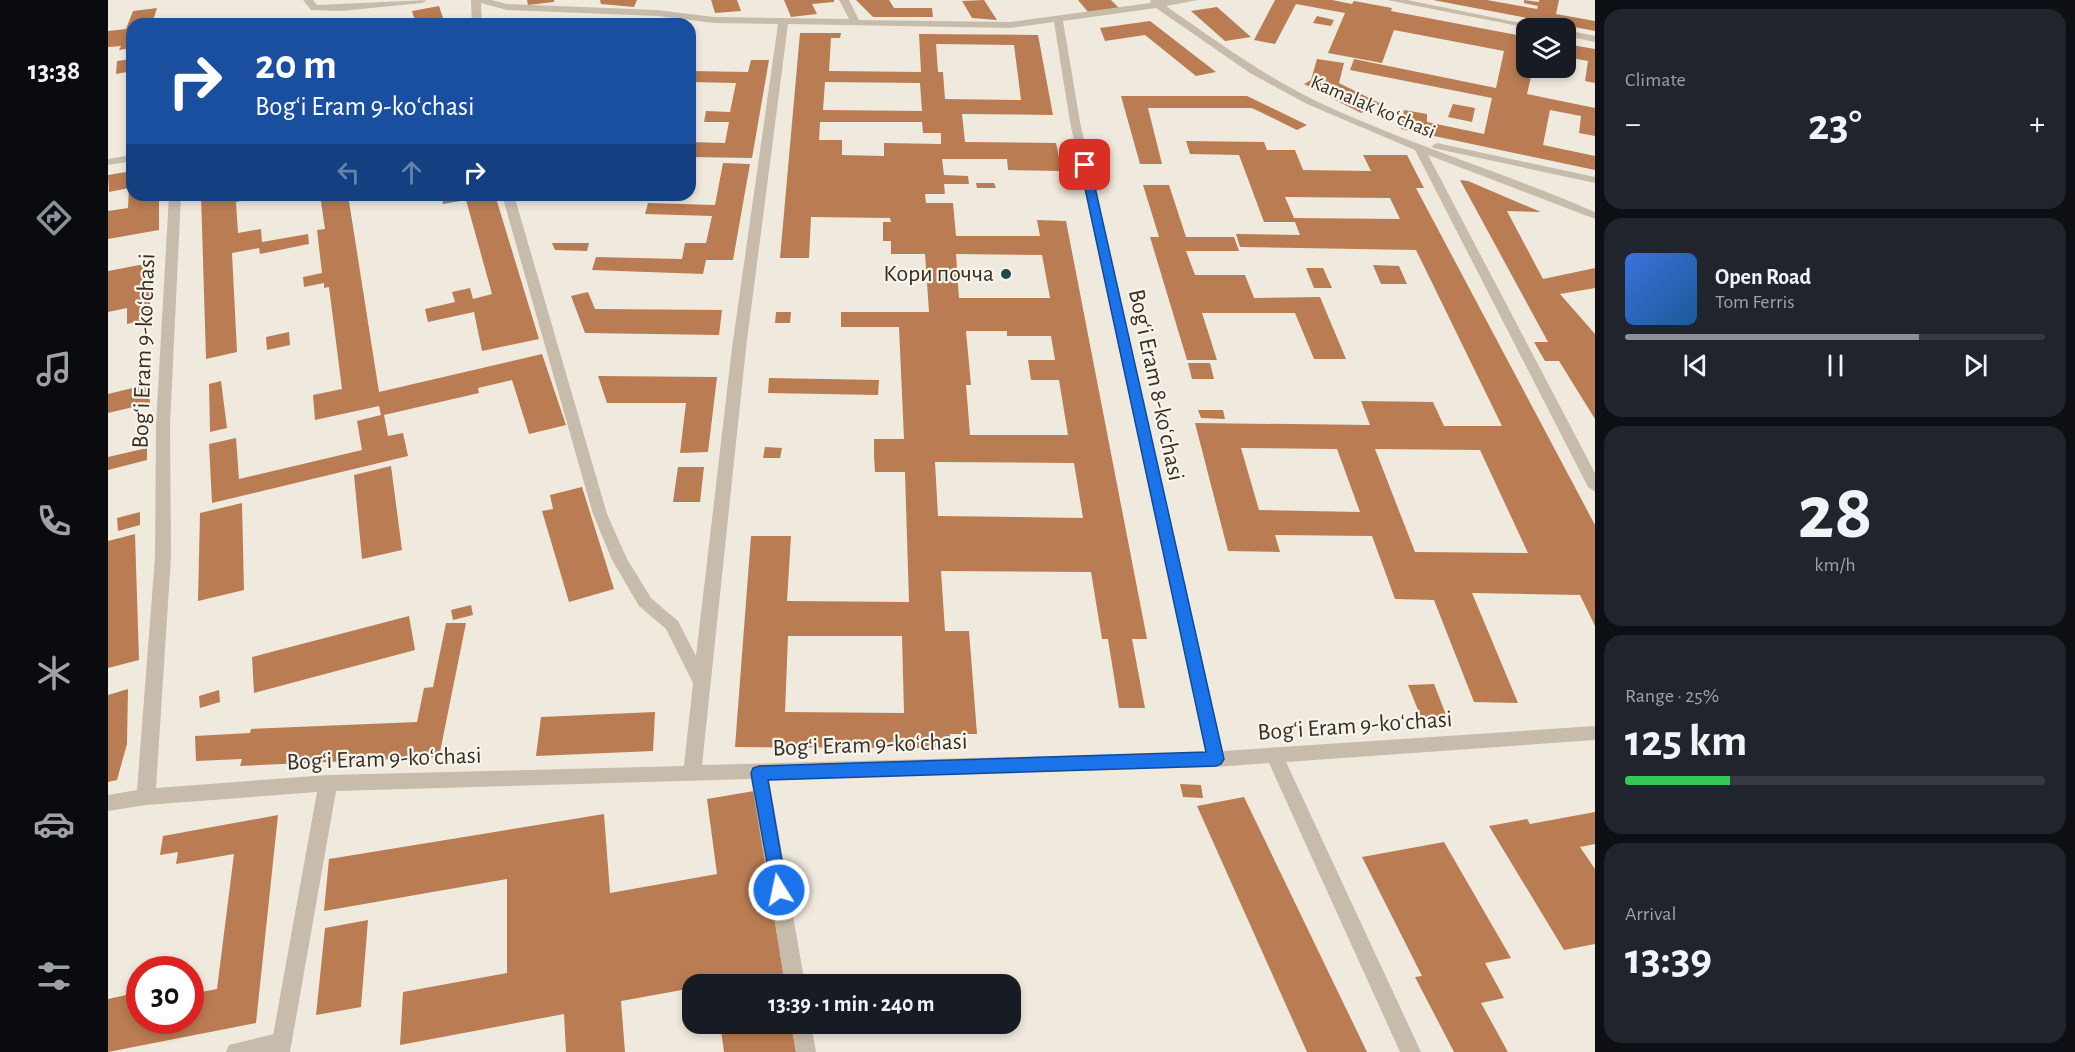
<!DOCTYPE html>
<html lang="en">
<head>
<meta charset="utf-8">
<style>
  :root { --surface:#171b24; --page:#20242c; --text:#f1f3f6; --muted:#9ea1a6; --line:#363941; --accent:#8c9099 }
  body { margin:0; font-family:"Alegreya Sans",sans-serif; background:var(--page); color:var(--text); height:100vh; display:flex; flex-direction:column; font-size:22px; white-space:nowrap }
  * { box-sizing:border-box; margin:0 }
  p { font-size:20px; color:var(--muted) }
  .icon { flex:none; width:33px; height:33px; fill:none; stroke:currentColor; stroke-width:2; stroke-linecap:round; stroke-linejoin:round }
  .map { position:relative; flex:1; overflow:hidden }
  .panel { display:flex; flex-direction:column; gap:9px; padding:9px; background:#0d0f14; width:480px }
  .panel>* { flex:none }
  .banner { position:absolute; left:18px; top:18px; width:570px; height:183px; border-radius:18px; box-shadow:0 3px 9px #0003; background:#1a4fa0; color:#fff; overflow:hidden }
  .controls { position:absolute; left:1408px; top:18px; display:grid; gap:12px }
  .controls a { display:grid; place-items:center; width:60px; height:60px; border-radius:12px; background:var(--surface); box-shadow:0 3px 9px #0003; font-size:30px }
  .speed { position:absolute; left:18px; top:956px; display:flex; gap:12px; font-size:30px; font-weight:700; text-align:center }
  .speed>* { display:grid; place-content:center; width:78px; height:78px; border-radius:50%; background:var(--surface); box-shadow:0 3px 9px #0003; line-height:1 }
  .speed .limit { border:9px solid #d22; background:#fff; color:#111 }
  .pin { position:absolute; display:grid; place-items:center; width:51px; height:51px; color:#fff; margin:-26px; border-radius:12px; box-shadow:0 3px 9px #0006 }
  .me { position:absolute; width:66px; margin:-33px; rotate:350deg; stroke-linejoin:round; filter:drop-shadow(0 0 4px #0008) }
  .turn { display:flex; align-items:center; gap:21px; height:126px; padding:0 30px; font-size:27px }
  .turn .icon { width:78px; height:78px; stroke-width:2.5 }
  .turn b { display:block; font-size:42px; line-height:51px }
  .lanes { display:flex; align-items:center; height:57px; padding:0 30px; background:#0003; justify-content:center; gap:30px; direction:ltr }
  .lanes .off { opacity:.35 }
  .big { font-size:45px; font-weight:700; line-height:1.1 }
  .panel .widget { flex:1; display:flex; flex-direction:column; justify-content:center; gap:9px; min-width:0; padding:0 21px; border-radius:18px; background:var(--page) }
  .panel .dial { align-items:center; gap:0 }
  .dial b { font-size:78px; line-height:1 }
  .song { display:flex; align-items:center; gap:18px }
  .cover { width:72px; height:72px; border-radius:9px; background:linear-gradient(135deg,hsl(220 70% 55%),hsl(210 70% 35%)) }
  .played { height:6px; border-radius:3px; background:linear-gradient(90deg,var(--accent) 70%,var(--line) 70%) }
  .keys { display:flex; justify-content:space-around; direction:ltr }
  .heat { display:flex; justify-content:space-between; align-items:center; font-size:33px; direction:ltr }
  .charge { height:9px; border-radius:4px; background:linear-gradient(90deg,#34c759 25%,var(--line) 0) }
  .trip { position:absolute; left:574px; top:974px; width:339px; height:60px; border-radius:18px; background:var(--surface); box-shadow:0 3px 9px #0003; font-weight:700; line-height:60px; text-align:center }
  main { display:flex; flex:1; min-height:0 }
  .dock { display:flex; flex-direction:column; width:108px; justify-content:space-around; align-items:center; background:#090b0e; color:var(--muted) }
  .dock .icon { width:42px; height:42px }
  .dock .selected { color:var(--accent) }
  .dock b { font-size:27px; color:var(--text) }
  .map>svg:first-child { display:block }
</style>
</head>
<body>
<main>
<nav class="dock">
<b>13:38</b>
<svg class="icon selected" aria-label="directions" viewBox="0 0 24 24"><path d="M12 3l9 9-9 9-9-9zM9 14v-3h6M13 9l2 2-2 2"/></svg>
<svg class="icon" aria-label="music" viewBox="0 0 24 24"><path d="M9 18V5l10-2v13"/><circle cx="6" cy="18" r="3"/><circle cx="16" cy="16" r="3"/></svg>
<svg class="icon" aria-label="phone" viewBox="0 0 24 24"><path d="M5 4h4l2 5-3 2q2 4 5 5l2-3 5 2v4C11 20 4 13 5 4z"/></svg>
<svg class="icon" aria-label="climate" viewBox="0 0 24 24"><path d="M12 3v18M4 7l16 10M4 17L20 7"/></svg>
<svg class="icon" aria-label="car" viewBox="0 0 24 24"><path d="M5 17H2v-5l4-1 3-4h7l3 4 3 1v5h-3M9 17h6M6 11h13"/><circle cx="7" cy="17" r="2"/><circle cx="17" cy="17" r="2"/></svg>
<svg class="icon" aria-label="filters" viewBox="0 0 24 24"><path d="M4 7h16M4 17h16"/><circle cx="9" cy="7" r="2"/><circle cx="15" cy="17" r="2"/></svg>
</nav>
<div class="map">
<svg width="1487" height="1052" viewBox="0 0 1487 1052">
  <rect width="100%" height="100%" fill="#f0eade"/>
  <path fill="#ba7c52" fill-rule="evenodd" d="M419,0H446V2L420,5Z
    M492,0H529L526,7L493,4Z
    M603,0H629L633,11L607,13Z
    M676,0H726V2L704,4L709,14L683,17Z
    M748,0H781L786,8H824L825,17H765Z
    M876,0L889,20L864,18L854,1Z
    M970,0H1003L1011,8L980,12Z
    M1167,0H1224L1244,4L1246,1L1284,8L1283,11L1419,37V68H1425L1419,94L1487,108V136L1471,133L1473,116L1442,110L1435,145L1487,156V170L1293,129L1296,110L1319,114V122L1376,134L1384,98L1242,70L1246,59L1388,88L1396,51L1286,30L1274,63L1220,53L1237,13L1188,4L1167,44L1146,40Z
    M1325,0H1379L1429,9L1430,6L1416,3V0L1431,2V0H1451L1448,14L1487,21V31Z
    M331,6L337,24H308L304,11Z
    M1109,7L1143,37L1117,41L1083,11Z
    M49,8L44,24H24V48L11,50L13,46L0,47V31L18,29L25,11Z
    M1209,16L1226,20L1223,26L1205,23Z
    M1042,21L1108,72L1088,76L1037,35L997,41L992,28Z
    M692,33H733L732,38H723L721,71L813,72L811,34L930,35L945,115L854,114L857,142L948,143L954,171L900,170L899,159H834L836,175L860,176L861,184H836L837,194H817L818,203H845L848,236H932L929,220L958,221L1039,639H1024L1037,708H1011L1000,639H994L983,572L833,571L837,631H861L869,734H842L843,748L627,747L643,536H683L679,601L801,602L797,472H767L766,456V439H796L791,327H733V312H821L817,254H783V241H775V222H783L782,218L703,217L701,258H672ZM828,44L906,45L913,100L837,99L835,72H830ZM717,82L812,83L814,111L715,110ZM712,122H814L815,133H833V144L776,143V156L734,155V140H711ZM848,254L934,255L942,298H851ZM858,331H899V336H943L947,360H920L923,380H951L960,435H862L858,385H863ZM827,462L966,463L975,518L830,516ZM680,636H794L796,713L677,712Z
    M1458,44L1487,49V83L1477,81L1480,61L1458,57Z
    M24,59V112L18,113L19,72L8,74L9,61Z
    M1209,59L1236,63L1231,83L1273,104L1253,113L1196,84L1203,80Z
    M643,60H661L644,158L582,157V142L617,143L621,122H596L598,111L622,112L628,83L582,82V71L640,72Z
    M1013,96H1139L1199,125L1189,130L1144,108H1040L1054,164H1032Z
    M1345,104L1367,108L1364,122L1340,117Z
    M1078,141L1156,142L1159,150H1187L1195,170L1263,171L1255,155H1299L1316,188H1308L1487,525V626L1472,595L1364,593L1410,703L1366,702L1326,600L1287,599L1264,536L1167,535L1172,552L1120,551L1087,423L1262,425L1253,401L1325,402L1336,426H1394L1308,250L1132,247L1128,234L1192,235L1187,222H1156L1131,155L1082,154ZM1177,197L1282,198L1292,219L1186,218ZM1133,448L1229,449L1252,512L1151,510ZM1267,449L1372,450L1420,553L1307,552Z
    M615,163L642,164L625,260H598L595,274L484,270L488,257L574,259L577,243H598L604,216L537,214L540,203L607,205Z
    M24,171V195H51V230L0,239V211L20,208L21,188L1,192L0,175Z
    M1352,180L1360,181L1433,212L1399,211L1435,279L1487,268V288L1452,294L1487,334V419L1451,361H1437L1426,342H1440Z
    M868,183H886L888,188H869Z
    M1035,185H1061L1078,237H1126L1131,251H1078L1087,275H1137L1146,298L1212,297L1238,359H1206L1187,313H1094L1109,360H1079L1042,237H1051Z
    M93,195H149V198L128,202L130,233L153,229L154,242L200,234L201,244L152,254L151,248L124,253L129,352L98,359Z
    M212,195H240L271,392L434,354L458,425L421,434L404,380L370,388L371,393L276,415L280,436L295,433L300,456L104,503L101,444L128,438L131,479L254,450L249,421L273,415L271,406L207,420L205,395L234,389L221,287L216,288V283L196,287L195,277L214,273L209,230L217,229Z
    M351,195H387L431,339L374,351L366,312L320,322L317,309L347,302L344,292L362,288L365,299L384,294L358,200L335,204L334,198Z
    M444,243H481L479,251L447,250Z
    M42,263V319L19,324V308L0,312V271Z
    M1265,265L1291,266L1299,284H1273Z
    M1198,268H1215L1224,288H1206Z
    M480,292L487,309L614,310L611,335L477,333L463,296Z
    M668,312H683L682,323H667Z
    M181,332L182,345L159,350L158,337Z
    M1080,363H1102L1106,379H1084Z
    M490,376L609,377L600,452L572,453L578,403H499Z
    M661,378L771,380L770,395L660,393Z
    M113,381L119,428L102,432L101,384Z
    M41,384L42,403L0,413V394Z
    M1090,410H1115L1117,419L1093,418Z
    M657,447L674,448L672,458H655Z
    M39,448V460L0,470V457Z
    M283,466L294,550L254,559L246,475Z
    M570,467H596L592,502H565Z
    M474,487L506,589L461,602L434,511L445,509L442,495Z
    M134,503L136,590L90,601L92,513Z
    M32,512V525L10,531L9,518Z
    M27,534L31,660L0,668V541Z
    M363,605L365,615L345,620L343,610Z
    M301,616L307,650L146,693L144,657Z
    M338,623H358L331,757L132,766L134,759L88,761L87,736L142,733L143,729L309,722L316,688L325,687Z
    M1326,684L1340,720H1314L1300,685Z
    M20,689L19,744L9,780L0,782V695Z
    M111,690L112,702L92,708L91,696Z
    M547,712L545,751L428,756L433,717Z
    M1072,784L1093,785L1095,798L1075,797Z
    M646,791L677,984H585V988L513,1001L517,1052H458L456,1014L292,1045L295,992L399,973V879L216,911L221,859L496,814L502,893L609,874L599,799Z
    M1136,797L1259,1052H1199L1089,806Z
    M1487,812V844L1472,847L1487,869V944L1456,950L1381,826L1419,819L1422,824Z
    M170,815L148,1023L0,1052V999L32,992V1020H82V994L109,989L126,854L68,864L70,852L52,855L55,836Z
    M1336,842L1403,958L1377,963L1396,998L1373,1003L1400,1052H1346L1307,977L1314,976L1254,857Z
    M260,920L253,1007L208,1015L217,928Z
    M612,1023H683L688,1052H616Z"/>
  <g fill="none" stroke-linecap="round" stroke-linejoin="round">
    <path fill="#c7bcab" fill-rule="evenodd" d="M174,1032L181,1035L184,1042L181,1049L175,1052H118L121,1045Z"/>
    <path fill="#c7bcab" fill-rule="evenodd" d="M195,0H205L209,5L319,0L314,3L234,11L203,10Z
      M363,0H383L399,4L549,10L606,17L741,19L731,0H741L751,20L902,22L1042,3L1043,0H1090L1058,6C1107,40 1155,75 1208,101C1299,144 1395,172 1487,212V219L1320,155L1487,473V492L1480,487L1307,150L1199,104L1142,73L1048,8L955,21L972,122L1115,751L1487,726V740L1178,762L1313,1052H1292L1161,763L1108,767L661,779L697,984H677L643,779L228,791L182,1052H162L209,792L38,805L0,811V795L29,790L47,557L48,425L61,195H73L62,425L63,557L48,788L220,775L576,766L585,683L558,629L531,606L504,560L485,514L394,195H406L499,514L519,559L543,598L570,621L588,656L624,348L670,24L606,23L549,16L399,10L373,3L374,24H364ZM946,22L962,122L1098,752L594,765L638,348L680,24L902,28Z
      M1279,0H1299L1438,28H1421Z
      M1458,30L1487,36V42L1458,36Z
      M1329,143L1487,177V183L1325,148L1324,146Z
      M24,155V161L0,165V159Z
      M683,1023H703L708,1052H688Z"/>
  </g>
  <path fill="#1a73e8" stroke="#114b97" stroke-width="1.5" d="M977,162L982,165L1116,759L1113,764L1108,766L660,780L679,890L677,896L671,898L665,896L643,773L645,768L651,766L1098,752L972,165Z"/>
  <circle fill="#234853" stroke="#f8f4ea" stroke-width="2" cx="898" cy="274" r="6"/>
  <g text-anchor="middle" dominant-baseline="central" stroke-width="4.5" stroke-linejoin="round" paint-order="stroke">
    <g font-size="20" fill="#352f29" stroke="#f8f4ea">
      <text transform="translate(1265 107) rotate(23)">Kamalak koʻchasi</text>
    </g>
    <g font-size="24" fill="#352f29" stroke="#f8f4ea" text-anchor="end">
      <text x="886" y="274">Кори почча</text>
    </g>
    <g font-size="24" fill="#352f29" stroke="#f8f4ea">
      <text transform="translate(36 351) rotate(-88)">Bogʻi Eram 9-koʻchasi</text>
      <text transform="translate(1048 385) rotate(78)">Bogʻi Eram 8-koʻchasi</text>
      <text transform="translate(1247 726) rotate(-4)">Bogʻi Eram 9-koʻchasi</text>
      <text transform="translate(762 745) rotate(-2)">Bogʻi Eram 9-koʻchasi</text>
      <text transform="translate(276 759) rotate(-2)">Bogʻi Eram 9-koʻchasi</text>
    </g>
  </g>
</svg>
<div class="controls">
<a><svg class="icon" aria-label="layers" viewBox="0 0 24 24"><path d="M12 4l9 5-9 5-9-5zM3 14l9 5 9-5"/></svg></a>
</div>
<div class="speed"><div class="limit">30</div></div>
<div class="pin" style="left:977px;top:165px;background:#d93025"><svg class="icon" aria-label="arrive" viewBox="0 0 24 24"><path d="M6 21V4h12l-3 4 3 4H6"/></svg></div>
<svg class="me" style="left:671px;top:890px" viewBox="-20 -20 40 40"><circle r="17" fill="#1a73e8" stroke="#fff" stroke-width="3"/><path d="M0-11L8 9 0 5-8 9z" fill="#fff"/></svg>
<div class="trip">13:39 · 1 min · 240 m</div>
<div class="banner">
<div class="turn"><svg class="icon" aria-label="right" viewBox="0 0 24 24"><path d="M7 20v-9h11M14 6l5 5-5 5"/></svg><div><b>20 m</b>Bogʻi Eram 9-koʻchasi</div></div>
<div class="lanes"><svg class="icon off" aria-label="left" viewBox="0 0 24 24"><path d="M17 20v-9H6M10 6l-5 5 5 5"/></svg><svg class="icon off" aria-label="ahead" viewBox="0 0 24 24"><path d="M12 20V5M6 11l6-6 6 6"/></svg><svg class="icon" aria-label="right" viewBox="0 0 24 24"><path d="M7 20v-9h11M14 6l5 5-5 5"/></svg></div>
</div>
</div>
<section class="panel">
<div class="widget"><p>Climate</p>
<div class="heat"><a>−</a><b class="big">23°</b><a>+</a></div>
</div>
<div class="widget">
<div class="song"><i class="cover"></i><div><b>Open Road</b><p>Tom Ferris</p></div></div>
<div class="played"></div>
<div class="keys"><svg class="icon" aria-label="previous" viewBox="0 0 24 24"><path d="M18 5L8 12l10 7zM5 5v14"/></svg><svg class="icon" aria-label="pause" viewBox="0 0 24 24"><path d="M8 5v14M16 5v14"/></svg><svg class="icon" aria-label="next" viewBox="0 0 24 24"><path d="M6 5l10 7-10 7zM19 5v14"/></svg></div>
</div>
<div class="widget dial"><b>28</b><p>km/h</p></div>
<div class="widget"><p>Range · 25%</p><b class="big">125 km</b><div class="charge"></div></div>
<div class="widget"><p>Arrival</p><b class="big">13:39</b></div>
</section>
</main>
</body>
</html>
